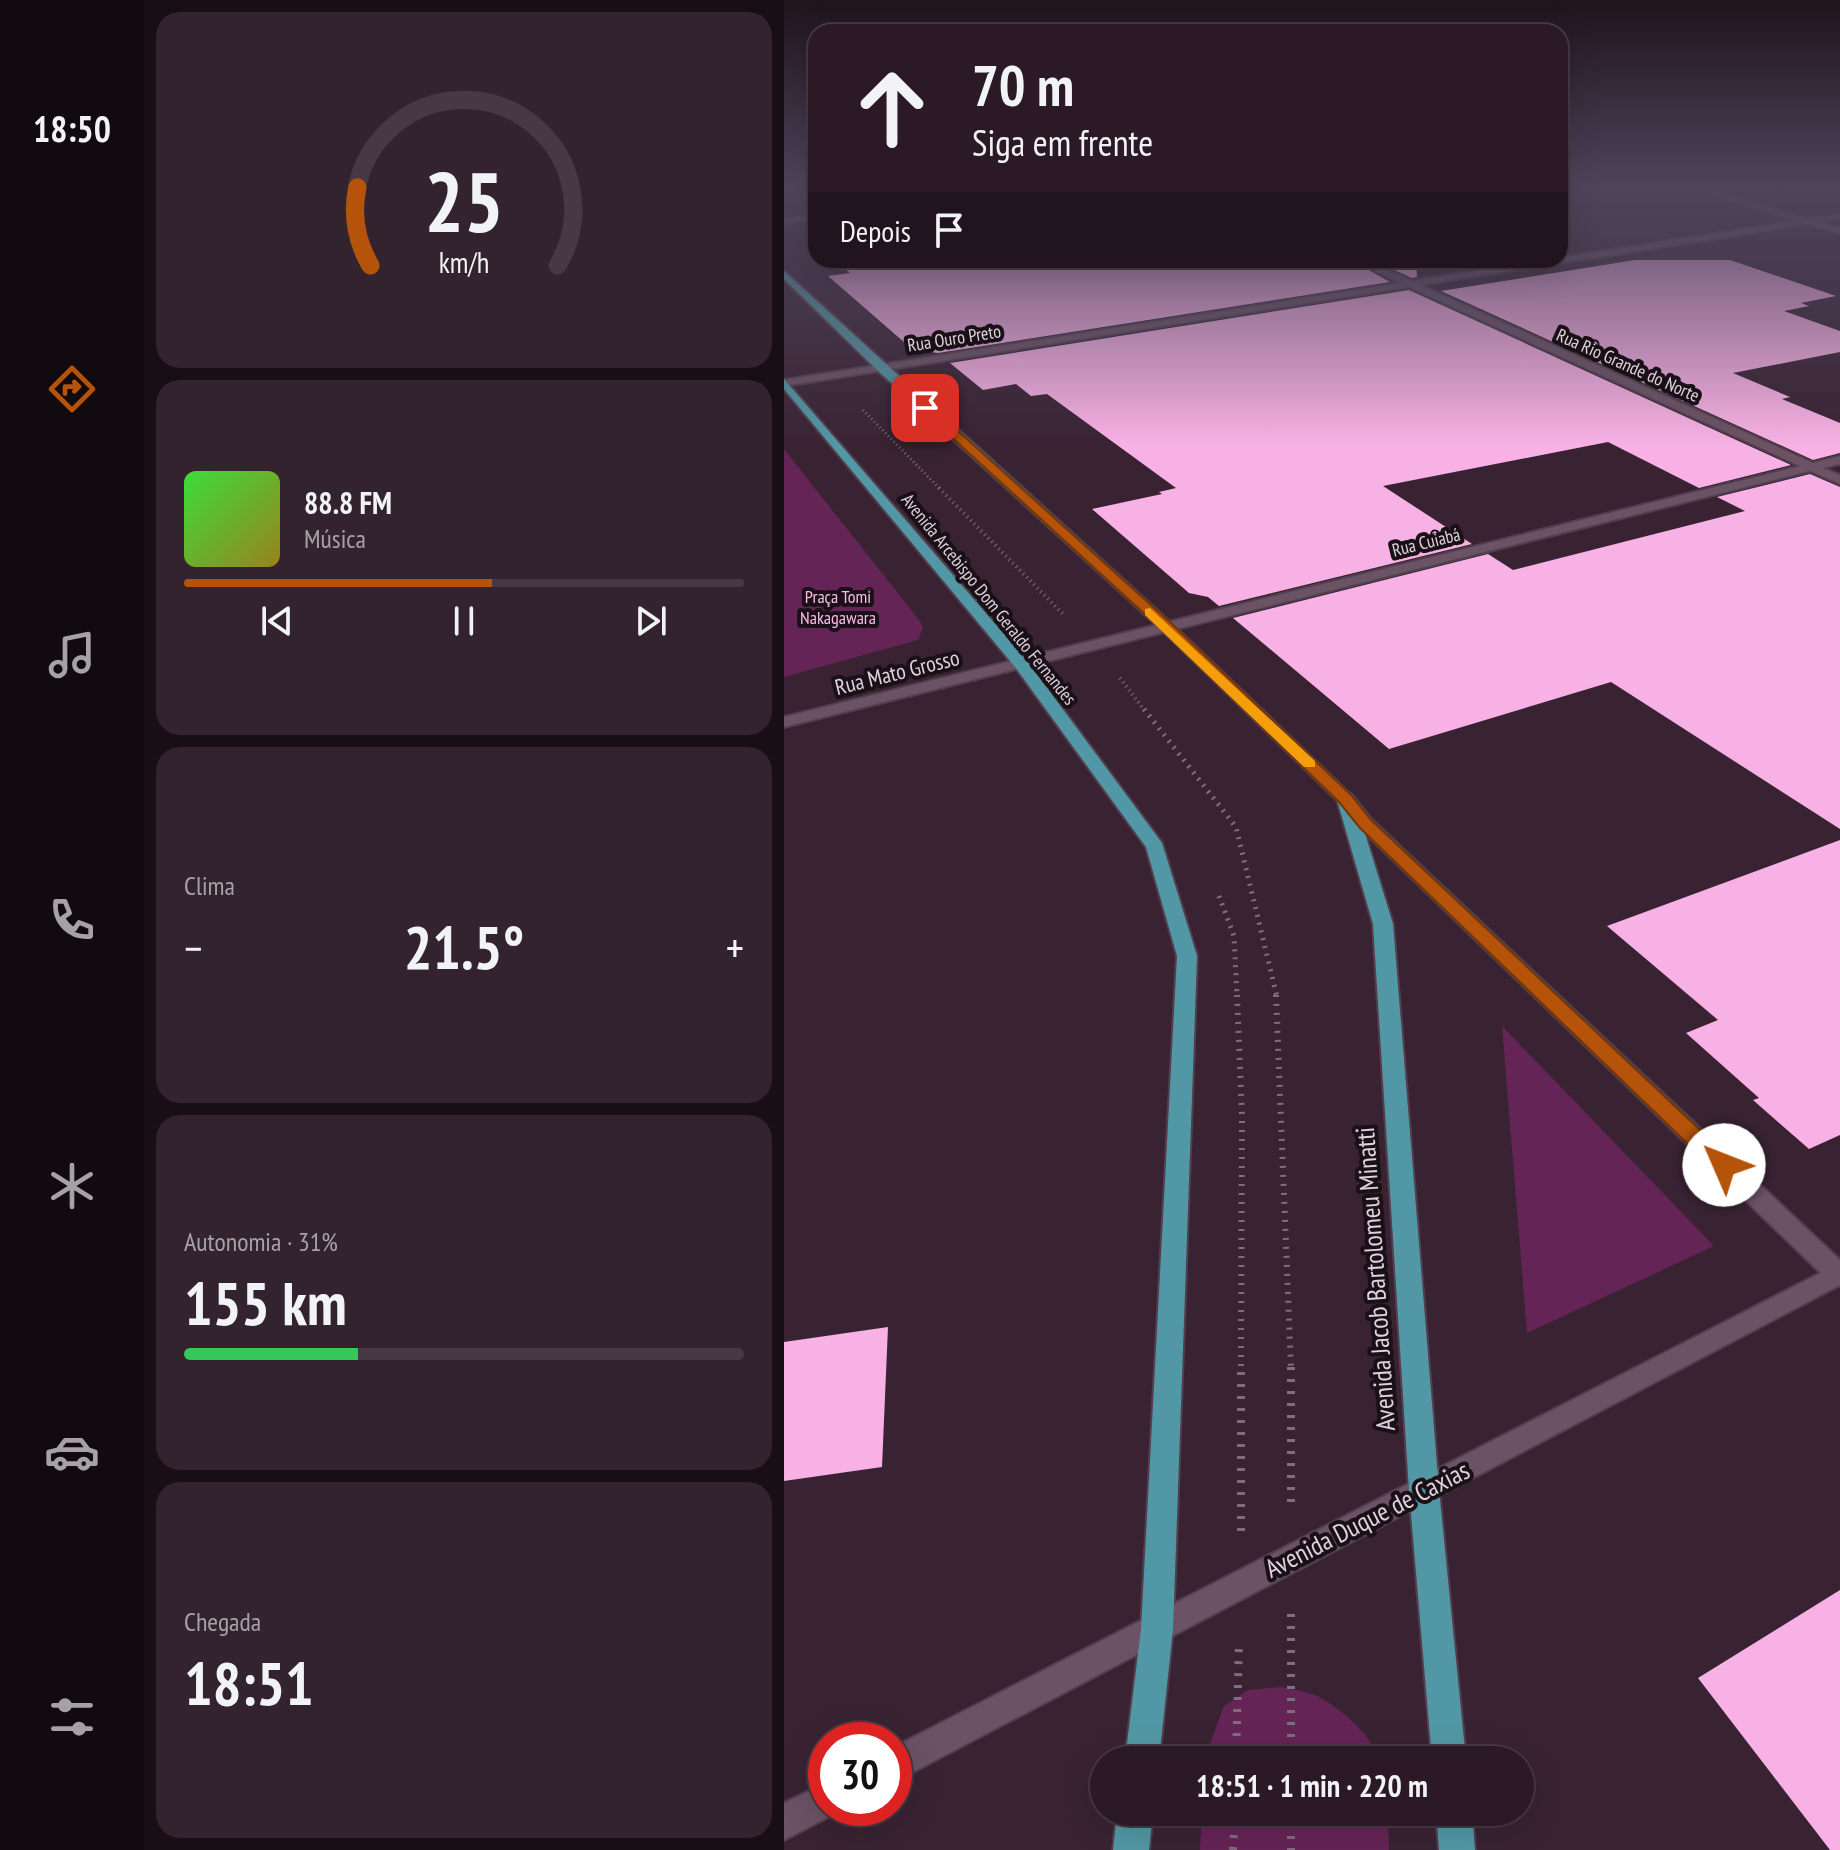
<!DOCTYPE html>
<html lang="pt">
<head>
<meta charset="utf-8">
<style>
  :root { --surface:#2b1a26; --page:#33232e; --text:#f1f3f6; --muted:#a6a1a7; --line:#473843; --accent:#b45309 }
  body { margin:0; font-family:"PT Sans Narrow",sans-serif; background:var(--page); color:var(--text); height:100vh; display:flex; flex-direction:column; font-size:30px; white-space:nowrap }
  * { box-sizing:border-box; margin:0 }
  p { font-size:26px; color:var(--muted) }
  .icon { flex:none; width:44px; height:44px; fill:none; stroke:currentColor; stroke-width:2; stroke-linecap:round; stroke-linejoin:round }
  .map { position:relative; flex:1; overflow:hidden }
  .side { display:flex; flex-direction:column; gap:12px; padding:12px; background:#180e15; width:640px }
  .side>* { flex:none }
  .hud { position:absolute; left:24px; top:24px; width:760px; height:244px; border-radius:24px; box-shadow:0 8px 32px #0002,0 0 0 2px var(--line); background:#2b1a26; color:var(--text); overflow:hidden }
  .speed { position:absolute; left:24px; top:1722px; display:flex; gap:16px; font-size:40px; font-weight:700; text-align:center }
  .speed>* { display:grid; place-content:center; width:104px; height:104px; border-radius:50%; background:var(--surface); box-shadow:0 8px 32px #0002,0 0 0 2px var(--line); line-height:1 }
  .speed .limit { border:12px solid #d22; background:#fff; color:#111 }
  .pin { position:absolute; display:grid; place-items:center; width:68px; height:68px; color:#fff; margin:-34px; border-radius:16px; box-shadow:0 4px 12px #0006 }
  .me { position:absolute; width:88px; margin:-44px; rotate:314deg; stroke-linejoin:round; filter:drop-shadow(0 0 6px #0008) }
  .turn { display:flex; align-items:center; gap:28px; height:168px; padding:0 32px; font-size:36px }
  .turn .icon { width:104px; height:104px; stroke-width:2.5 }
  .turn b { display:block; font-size:56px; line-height:68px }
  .then { display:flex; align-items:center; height:76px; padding:0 32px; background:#0003; gap:16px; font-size:30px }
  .big { font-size:60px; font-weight:700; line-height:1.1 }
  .side .tile { flex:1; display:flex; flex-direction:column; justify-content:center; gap:12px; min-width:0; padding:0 28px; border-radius:24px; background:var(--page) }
  .side .dial { align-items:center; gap:0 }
  .dial svg { height:208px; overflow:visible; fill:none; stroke:var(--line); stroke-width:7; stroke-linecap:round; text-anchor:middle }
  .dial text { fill:var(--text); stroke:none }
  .song { display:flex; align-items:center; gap:24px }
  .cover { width:96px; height:96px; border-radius:12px; background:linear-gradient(135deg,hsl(120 70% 55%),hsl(50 70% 35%)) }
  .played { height:8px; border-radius:4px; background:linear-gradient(90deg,var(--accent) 55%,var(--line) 55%) }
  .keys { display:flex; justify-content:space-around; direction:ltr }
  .heat { display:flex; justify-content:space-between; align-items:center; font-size:44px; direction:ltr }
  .charge { height:12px; border-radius:6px; background:linear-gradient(90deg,#34c759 31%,var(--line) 0) }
  .trip { position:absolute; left:306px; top:1746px; width:444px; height:80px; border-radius:40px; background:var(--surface); box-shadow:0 8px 32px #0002,0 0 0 2px var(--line); font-weight:700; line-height:80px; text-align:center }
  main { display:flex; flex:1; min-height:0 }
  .menu { display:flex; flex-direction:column; width:144px; justify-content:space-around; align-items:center; background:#110a0f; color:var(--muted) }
  .menu .icon { width:56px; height:56px }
  .menu .selected { color:var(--accent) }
  .menu b { font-size:36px; color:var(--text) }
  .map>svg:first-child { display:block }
</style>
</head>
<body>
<main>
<nav class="menu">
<b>18:50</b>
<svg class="icon selected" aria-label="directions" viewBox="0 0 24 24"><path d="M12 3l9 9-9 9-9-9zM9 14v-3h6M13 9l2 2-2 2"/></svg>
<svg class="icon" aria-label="music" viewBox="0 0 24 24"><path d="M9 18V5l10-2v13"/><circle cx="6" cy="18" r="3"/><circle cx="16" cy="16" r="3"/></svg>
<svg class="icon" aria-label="phone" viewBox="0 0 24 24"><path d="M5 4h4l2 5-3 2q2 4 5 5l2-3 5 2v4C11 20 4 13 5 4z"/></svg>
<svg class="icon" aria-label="climate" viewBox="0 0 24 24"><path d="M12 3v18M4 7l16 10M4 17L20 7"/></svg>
<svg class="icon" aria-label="car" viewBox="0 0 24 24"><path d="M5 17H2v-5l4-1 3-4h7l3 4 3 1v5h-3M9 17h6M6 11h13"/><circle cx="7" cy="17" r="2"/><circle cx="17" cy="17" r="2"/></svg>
<svg class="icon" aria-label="filters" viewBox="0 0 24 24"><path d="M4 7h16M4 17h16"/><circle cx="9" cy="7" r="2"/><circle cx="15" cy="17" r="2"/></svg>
</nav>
<section class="side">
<div class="tile dial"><svg viewBox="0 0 100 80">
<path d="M14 69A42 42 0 1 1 86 69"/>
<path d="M14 69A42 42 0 0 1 9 39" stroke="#b45309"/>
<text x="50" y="56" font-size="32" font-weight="700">25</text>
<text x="50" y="72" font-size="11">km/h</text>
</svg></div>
<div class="tile">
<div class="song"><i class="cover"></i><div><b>88.8 FM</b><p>Música</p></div></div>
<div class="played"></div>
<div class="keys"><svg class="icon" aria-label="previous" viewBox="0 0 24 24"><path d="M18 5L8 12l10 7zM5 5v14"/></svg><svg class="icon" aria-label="pause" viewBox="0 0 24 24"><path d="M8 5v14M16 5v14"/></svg><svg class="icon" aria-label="next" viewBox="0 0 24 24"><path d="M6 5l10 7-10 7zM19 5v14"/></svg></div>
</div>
<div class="tile"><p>Clima</p>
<div class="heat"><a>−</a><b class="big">21.5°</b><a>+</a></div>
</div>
<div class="tile"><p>Autonomia · 31%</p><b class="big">155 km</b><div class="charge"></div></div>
<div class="tile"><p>Chegada</p><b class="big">18:51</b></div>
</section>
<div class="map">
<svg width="1056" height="1850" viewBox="0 0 1056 1850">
  <rect width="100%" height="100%" fill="#392333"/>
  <path fill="#652456" d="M0,449L135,620L139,628L134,640L0,677Z
    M718,1026L930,1246L743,1333Z
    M497,1687C510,1690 527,1692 539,1699C560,1712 589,1736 594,1760H420L440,1706L464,1690Z
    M418,1812H604L605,1850H416Z"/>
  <path fill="#f8b1e4" d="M50,260H567L606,282L154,353L128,349L44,276L66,273Z
    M588,260H632L633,277L628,278Z
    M851,260H946L1052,296L1017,303L1025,306L1000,311L1056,331V352L949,373L1006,397L998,399L1056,423V453L1029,460L657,291Z
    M625,290L1007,465L915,488L824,442L599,486L688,544L435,606L424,597L405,593L308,509L378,494L375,492L392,488L263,394L247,396L232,384L199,390L166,363Z
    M1026,474L1056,487V829L827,682L605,749L449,618L704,554L729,570L961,511L933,497Z
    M1056,840V1135L1025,1149L969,1100L975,1098L902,1033L934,1020L823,926Z
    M104,1327L98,1467L0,1481V1342Z
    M1056,1590V1850H1046L914,1678Z"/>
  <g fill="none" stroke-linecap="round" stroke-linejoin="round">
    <g stroke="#523f4d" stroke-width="4">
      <path id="street" d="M904,187H916L1023,219L1056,214V218L1034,222L1056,228V233L1023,224L636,285L1029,463L1056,456V464L1039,468L1056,475V484L1026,471L0,727V717L1016,466L625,287L0,386V380L616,283L570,260H581L628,281L1012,221Z
        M32,215V219L0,223V219Z
        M561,793L567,794L588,820L1056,1260V1286L1047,1283L576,828L552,798Z"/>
    </g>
    <g stroke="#523f4d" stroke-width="4">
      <path id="secondary" d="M1056,1263V1285L110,1782V1747Z
        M42,1783V1808H56L54,1812L0,1840V1803Z"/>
    </g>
    <g stroke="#523f4d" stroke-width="4">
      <path id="primary" d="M0,271L388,624L570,798L609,924L655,1490L682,1760H648L625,1490L589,924L553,800L378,630L93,370L0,279Z
        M0,379L243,661L378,843L413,956L389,1629L375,1760H341L357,1629L393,956L362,847L231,667L0,389Z
        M333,1812H369L365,1850H329Z
        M652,1812H688L691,1850H655Z"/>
    </g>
    <path stroke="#806d7b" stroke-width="3" stroke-dasharray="1 3" stroke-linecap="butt" d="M79,410L157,490"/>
    <path stroke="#806d7b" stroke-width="4" stroke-dasharray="1 4" stroke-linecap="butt" d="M155,488L279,614
      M336,678L361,711"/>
    <path stroke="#806d7b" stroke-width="5" stroke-dasharray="2 6" stroke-linecap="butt" d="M360,709L452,827L493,997
      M435,896L450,936L453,997"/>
    <path stroke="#806d7b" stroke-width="6" stroke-dasharray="2 7" stroke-linecap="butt" d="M453,995L458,1114L457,1369
      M492,995L507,1369"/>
    <path stroke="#806d7b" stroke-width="8" stroke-dasharray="3 9" stroke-linecap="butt" d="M507,1367V1504
      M457,1531V1367
      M507,1614V1760
      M452,1760L455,1641
      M507,1812V1850
      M449,1850L451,1812"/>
    <use href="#street" fill="#6b5264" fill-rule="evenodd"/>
    <use href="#secondary" fill="#6b5264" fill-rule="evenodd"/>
    <use href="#primary" fill="#5297a5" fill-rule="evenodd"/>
  </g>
  <linearGradient id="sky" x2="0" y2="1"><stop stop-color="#1f131c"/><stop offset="0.42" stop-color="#4e455b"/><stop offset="1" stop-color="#4e455b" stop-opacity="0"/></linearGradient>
  <rect width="1056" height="446" fill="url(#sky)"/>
  <path fill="#b45309" stroke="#753606" stroke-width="2" d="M138,405H145L388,624L567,795L587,820L948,1160L951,1165L948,1171H932L576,828L555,802L378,630L138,410Z"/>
  <path fill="#f59e0b" d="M366,608L531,761V767H520L361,615V609Z"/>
  <g text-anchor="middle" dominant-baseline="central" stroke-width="8" stroke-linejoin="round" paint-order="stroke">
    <g font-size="18" fill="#e0d1db" stroke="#1a1017">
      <text transform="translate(170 338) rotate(-9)">Rua Ouro Preto</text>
      <text transform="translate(844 365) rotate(24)">Rua Rio Grande do Norte</text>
      <text transform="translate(642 542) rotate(-14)">Rua Cuiabá</text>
      <text transform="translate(205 599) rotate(51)">Avenida Arcebispo Dom Geraldo Fernandes</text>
    </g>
    <g font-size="18" fill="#fcbbe9" stroke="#1a1017">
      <text x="54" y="596">Praça Tomi<tspan x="54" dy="21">Nakagawara</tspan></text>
    </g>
    <g font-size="22" fill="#e0d1db" stroke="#1a1017">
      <text transform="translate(113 672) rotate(-14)">Rua Mato Grosso</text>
    </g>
    <g font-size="26" fill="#e0d1db" stroke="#1a1017">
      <text transform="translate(591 1279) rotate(-94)">Avenida Jacob Bartolomeu Minatti</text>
      <text transform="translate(583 1519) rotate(-27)">Avenida Duque de Caxias</text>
    </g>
  </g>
</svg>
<div class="speed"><div class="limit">30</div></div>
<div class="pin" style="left:141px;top:408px;background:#d93025"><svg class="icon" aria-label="arrive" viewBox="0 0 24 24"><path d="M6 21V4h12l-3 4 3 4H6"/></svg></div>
<svg class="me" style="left:940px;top:1165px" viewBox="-20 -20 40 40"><circle r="19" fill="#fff"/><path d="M0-13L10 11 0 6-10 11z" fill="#b45309"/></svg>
<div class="trip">18:51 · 1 min · 220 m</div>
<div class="hud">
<div class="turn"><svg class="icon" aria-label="ahead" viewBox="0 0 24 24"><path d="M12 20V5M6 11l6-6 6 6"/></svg><div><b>70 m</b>Siga em frente</div></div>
<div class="then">Depois<svg class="icon" aria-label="arrive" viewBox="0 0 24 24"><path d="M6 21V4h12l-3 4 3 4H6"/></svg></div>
</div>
</div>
</main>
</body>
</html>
